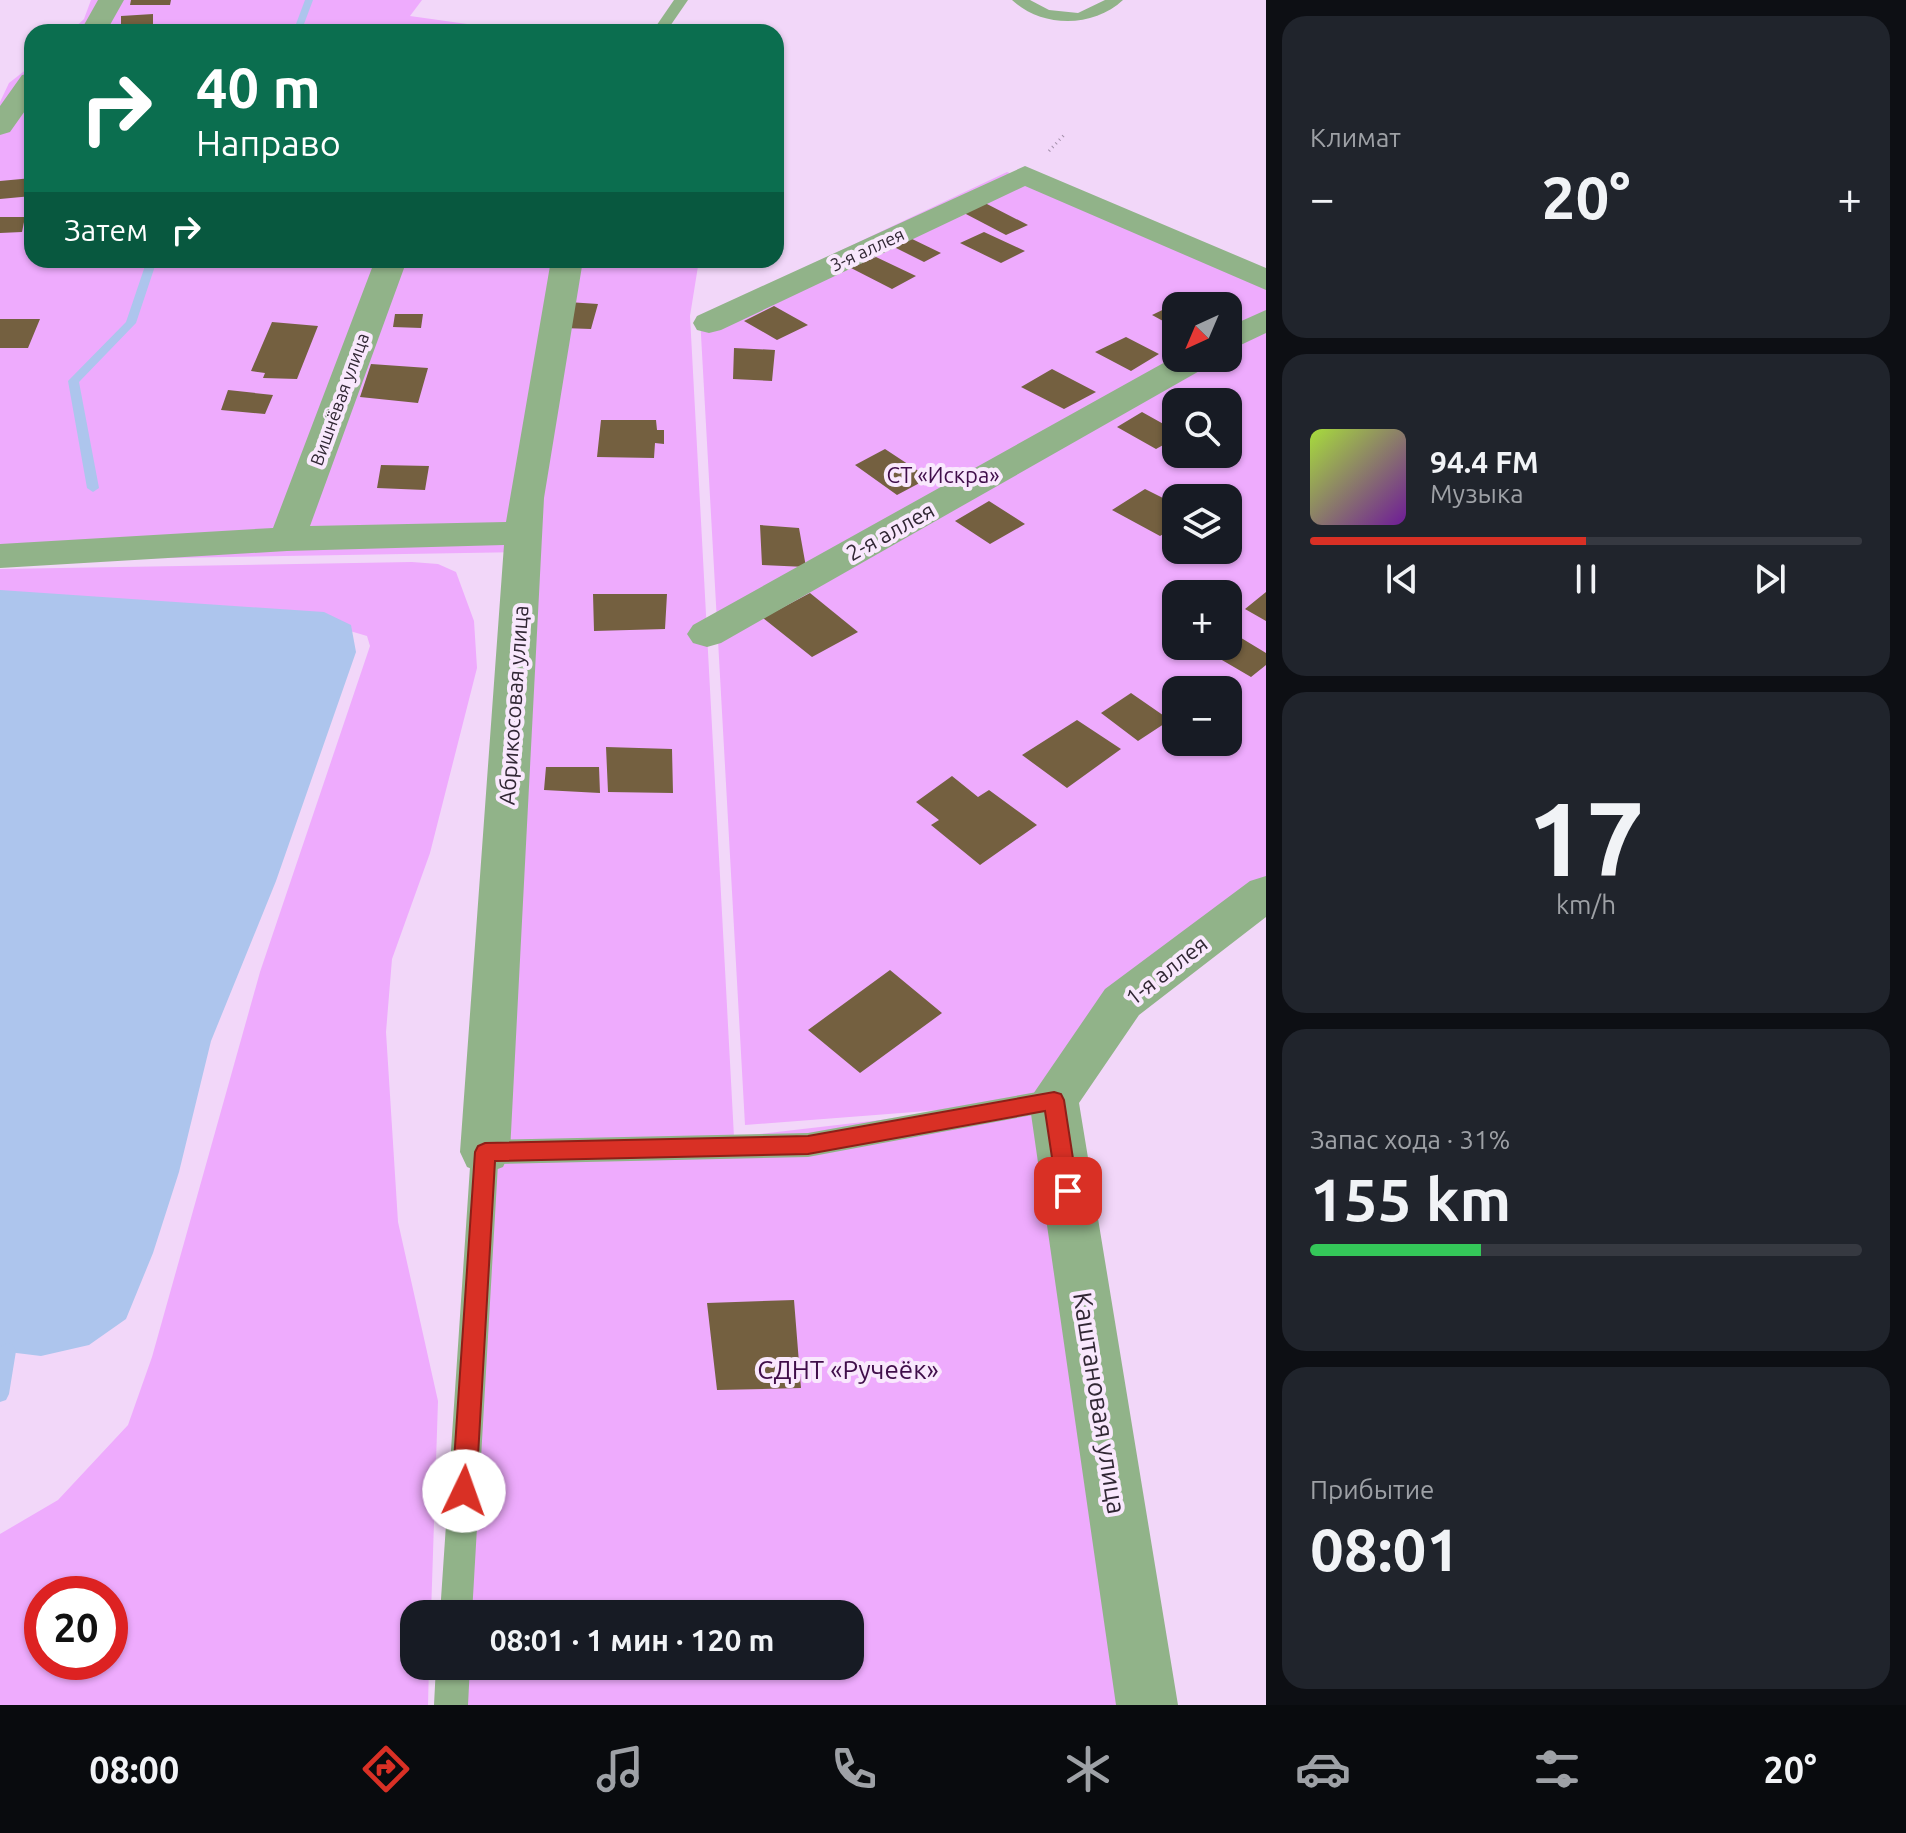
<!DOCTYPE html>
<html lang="ru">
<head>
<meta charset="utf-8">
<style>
  :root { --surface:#171b24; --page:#20242c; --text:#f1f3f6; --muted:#9ea1a6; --line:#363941; --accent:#d93025 }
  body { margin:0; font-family:Ubuntu,sans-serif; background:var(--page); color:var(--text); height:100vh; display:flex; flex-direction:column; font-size:30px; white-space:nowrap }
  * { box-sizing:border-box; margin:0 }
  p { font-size:26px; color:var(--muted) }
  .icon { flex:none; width:44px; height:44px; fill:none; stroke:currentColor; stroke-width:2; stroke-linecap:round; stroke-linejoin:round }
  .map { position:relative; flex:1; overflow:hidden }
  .sheet { display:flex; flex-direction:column; gap:16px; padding:16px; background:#0d0f14; width:640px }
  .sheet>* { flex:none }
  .guide { position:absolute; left:24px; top:24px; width:760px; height:244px; border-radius:24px; box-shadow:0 2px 6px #0004; background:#0b6e4f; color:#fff; overflow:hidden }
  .needle { width:52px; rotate:224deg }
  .tools { position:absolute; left:1162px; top:292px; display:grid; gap:16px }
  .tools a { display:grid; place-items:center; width:80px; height:80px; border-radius:16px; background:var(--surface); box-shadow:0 2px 6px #0004; font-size:40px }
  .speed { position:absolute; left:24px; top:1576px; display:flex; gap:16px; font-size:40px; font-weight:700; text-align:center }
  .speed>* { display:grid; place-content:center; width:104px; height:104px; border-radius:50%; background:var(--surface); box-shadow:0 2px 6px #0004; line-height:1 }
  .speed .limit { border:12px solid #d22; background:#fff; color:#111 }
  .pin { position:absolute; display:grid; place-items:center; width:68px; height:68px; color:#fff; margin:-34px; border-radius:16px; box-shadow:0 4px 12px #0006 }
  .me { position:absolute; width:88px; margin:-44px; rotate:3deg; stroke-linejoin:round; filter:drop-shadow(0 0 6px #0008) }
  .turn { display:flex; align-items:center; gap:28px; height:168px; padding:0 40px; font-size:36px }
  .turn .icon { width:104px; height:104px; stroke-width:2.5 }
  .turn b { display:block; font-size:56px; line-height:68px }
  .then { display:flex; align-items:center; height:76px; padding:0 40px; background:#0003; gap:16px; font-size:30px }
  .big { font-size:60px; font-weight:600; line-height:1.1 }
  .sheet .tile { flex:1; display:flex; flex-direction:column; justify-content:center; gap:12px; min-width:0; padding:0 28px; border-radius:24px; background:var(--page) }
  .sheet .dial { align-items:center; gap:0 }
  .dial b { font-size:104px; line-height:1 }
  .song { display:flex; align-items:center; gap:24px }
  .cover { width:96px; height:96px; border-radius:12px; background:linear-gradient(135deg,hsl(80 70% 55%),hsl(280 70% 35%)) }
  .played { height:8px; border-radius:4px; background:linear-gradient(90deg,var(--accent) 50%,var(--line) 50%) }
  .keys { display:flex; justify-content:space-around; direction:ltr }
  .heat { display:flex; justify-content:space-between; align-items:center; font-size:44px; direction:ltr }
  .charge { height:12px; border-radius:6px; background:linear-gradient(90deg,#34c759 31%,var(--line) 0) }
  .trip { position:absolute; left:400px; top:1600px; width:464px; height:80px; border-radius:24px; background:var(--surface); box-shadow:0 2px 6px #0004; font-weight:600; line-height:80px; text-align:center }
  .tabs { display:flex; height:128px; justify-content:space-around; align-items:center; background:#090b0e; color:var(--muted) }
  .tabs .icon { width:56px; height:56px }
  .tabs .selected { color:var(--accent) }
  .tabs b { font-size:36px; color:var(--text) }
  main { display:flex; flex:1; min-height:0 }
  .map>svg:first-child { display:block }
</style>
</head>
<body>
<main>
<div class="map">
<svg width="1266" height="1705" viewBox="0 0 1266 1705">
  <rect width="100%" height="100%" fill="#f2d7f9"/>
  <path fill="#eeabfd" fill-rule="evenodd" d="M91,0H422L410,16L525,32H70L84,19Z
    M32,65V260H699L690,316L734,1137L1019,1104L745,1125L700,317L1007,172L1266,283V892L1122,1002L1054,1100L1147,1705H447L449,1666H850V1614H452L518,552L0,561V102L9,83ZM1176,306H1228V358H1176ZM1176,402H1228V454H1176ZM1176,498H1228V550H1176ZM1176,594H1228V646H1176ZM1176,690H1228V742H1176Z
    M412,562L438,564L456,572L474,621L477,668L430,853L392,959L386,1032L398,1222L438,1401L431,1614H414V1666H429L428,1705H0V1534L58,1500L128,1425L152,1357L260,972L370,646L367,636L333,626L0,611V569ZM42,1594H110V1662H42Z"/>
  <path fill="#adc5ed" d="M0,590L324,612L351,625L356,652L276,881L211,1041L179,1172L153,1253L126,1319L89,1345L41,1356L0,1351Z"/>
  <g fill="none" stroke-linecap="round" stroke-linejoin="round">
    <path fill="#adc5ed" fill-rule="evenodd" d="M305,0H313L301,32H293Z
      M147,260H157L136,323L79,382L99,488L93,492L87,488L68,381L126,322Z
      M7,1343L13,1345L16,1351L9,1394L6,1400L0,1402V1347Z"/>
  </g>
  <path fill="#746040" d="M131,0H171L170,5H130Z
    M153,14V28L121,29V16Z
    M32,178V196L0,199V181Z
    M985,203L1028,225L1006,235L964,213Z
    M0,217H25L22,232L0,233Z
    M984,232L1025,251L1001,263L960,243Z
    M908,237L941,253L924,262L892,246Z
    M876,257L916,276L892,289L851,268Z
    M1181,301L1192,306H1176V328L1152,315Z
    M568,302L598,304L591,329L563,328Z
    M774,306L808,325L777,340L744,321Z
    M395,314H423L421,328L393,327Z
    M0,319H40L28,348H0Z
    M272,322L318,326L297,379L263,378L265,373L251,371Z
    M1126,337L1159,354L1131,371L1095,352Z
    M734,348L775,350L772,381L733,379Z
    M371,364L428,368L418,403L360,397Z
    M1052,369L1096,392L1064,409L1021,387Z
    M228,390L273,395L265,414L221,410Z
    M1142,412L1176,431V438L1156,449L1117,427Z
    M601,420H656L657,430H664V444L655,443L654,458L597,457Z
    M885,449L929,478L897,495L855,465Z
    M381,465L429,466L425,490L377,488Z
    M1186,488L1203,498H1176V526L1160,536L1112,510L1145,489L1167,500Z
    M989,501L1025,524L990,544L955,521Z
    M760,525L799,528L806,567L762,565Z
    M1266,592V621L1245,609Z
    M810,593L858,632L812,657L763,618Z
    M593,594H667L665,629L594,631Z
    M1228,630L1266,653V665L1251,677L1198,646H1228Z
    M1131,693L1170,720L1138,741L1101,713Z
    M1077,720L1121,749L1067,788L1022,755Z
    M606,747L672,749L673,793L608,792Z
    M546,767H599L600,793L544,790Z
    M952,776L978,797L989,790L1037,825L980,865L931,825L939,820L916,802Z
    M890,970L942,1013L860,1073L808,1030Z
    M794,1300L801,1388L717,1390L707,1303Z"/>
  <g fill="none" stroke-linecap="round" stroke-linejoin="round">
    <path stroke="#a490aa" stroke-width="3" stroke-dasharray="1 4" stroke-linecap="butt" d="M1049,151L1065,134"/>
    <path fill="#91b389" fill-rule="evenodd" d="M674,0H688L666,32H652Z
      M1012,0H1030L1049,10L1078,13L1105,0H1123C1093,28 1042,28 1012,0Z
      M1054,1089L1063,1092L1067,1100L1063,1108L1054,1111L808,1157L498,1164L472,1614H440L471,1152L475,1144L485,1140L808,1133Z
      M436,1666H470L468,1705H434Z"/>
    <path fill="#91b389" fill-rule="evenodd" d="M98,0H124L106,32H80Z
      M32,73V101L10,132L0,135V106L22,75Z
      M1025,166L1266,268V290L1025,186L721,330L709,333L697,330L693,323L697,316Z
      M375,260H407L310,526L506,522L551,260H583L544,498L510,1152L503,1167L485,1174L467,1167L460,1152L504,545L287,551L0,568V544L273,528Z
      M1266,310V333L1228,351V327Z
      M1176,356L1215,358L1210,365L721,643L707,647L693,643L687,634L693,625Z
      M1266,876V917L1139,1015L1079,1103L1178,1705H1116L1029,1100L1105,989L1250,881Z"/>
  </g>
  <path fill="#d93025" stroke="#8d1f18" stroke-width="2" d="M1054,1092L1061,1094L1064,1100L1078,1191L1075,1198L1068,1200L1060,1198L1057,1191L1045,1111L808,1154L495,1161L476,1491L472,1499L464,1502L456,1499L452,1491L475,1152L478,1146L485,1143L808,1136Z"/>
  <g text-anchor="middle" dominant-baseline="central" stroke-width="8" stroke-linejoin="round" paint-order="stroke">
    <g font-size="18" fill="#312734" stroke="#f9e8fd">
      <text transform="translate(867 249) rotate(-25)">3-я аллея</text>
      <text transform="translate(339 399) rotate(-70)">Вишнёвая улица</text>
    </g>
    <g font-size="22" fill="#400e4a" stroke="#f9e8fd">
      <text x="943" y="474">СТ «Искра»</text>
    </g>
    <g font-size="22" fill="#312734" stroke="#f9e8fd">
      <text transform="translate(890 531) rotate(-29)">2-я аллея</text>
      <text transform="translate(513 705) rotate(-86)">Абрикосовая улица</text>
      <text transform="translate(1166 970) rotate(-38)">1-я аллея</text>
    </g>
    <g font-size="26" fill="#400e4a" stroke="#f9e8fd">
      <text x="848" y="1369">СДНТ «Ручеёк»</text>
    </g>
    <g font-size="26" fill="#312734" stroke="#f9e8fd">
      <text transform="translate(1100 1403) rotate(81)">Каштановая улица</text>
    </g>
  </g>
</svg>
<div class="tools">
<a><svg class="needle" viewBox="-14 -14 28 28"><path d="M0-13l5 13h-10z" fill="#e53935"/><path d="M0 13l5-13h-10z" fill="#9ea1a6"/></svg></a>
<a><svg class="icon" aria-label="search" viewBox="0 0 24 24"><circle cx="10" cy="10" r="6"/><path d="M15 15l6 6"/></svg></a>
<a><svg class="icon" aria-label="layers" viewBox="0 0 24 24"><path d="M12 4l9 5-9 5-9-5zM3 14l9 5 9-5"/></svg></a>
<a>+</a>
<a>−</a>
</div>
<div class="speed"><div class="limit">20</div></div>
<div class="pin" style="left:1068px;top:1191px;background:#d93025"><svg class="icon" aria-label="arrive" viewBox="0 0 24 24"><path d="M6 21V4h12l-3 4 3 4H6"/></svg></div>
<svg class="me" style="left:464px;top:1491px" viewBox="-20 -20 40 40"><circle r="19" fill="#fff"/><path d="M0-13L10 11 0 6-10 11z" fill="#d93025"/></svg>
<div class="trip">08:01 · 1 мин · 120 m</div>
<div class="guide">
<div class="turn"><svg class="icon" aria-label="right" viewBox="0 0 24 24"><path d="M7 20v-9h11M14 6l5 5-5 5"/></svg><div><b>40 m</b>Направо</div></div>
<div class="then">Затем<svg class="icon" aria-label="right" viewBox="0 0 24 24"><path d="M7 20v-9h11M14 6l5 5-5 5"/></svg></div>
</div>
</div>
<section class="sheet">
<div class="tile"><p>Климат</p>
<div class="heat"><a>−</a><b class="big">20°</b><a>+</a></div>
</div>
<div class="tile">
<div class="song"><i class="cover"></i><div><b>94.4 FM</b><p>Музыка</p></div></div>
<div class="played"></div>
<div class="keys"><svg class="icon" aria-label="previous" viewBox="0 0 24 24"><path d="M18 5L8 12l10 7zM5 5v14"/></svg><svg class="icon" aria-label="pause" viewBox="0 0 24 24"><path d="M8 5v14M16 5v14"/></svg><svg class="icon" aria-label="next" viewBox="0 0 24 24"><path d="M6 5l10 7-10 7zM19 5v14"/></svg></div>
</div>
<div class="tile dial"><b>17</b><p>km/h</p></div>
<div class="tile"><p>Запас хода · 31%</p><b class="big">155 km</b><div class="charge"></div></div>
<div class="tile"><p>Прибытие</p><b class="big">08:01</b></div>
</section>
</main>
<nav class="tabs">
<b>08:00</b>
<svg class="icon selected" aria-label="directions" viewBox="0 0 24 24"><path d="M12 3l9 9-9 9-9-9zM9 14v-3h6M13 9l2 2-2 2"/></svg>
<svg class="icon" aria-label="music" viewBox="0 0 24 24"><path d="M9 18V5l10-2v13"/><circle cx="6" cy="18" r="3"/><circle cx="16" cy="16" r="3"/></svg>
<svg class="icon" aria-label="phone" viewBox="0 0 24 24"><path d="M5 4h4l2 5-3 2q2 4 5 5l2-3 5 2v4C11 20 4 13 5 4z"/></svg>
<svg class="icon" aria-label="climate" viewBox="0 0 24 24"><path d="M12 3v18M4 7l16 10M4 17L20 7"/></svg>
<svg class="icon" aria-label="car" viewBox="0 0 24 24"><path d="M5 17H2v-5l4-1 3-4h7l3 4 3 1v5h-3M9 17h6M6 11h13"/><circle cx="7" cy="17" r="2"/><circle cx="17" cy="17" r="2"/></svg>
<svg class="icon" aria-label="filters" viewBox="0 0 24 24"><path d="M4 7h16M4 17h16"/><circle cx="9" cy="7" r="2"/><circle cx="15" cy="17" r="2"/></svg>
<b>20°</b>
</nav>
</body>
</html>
